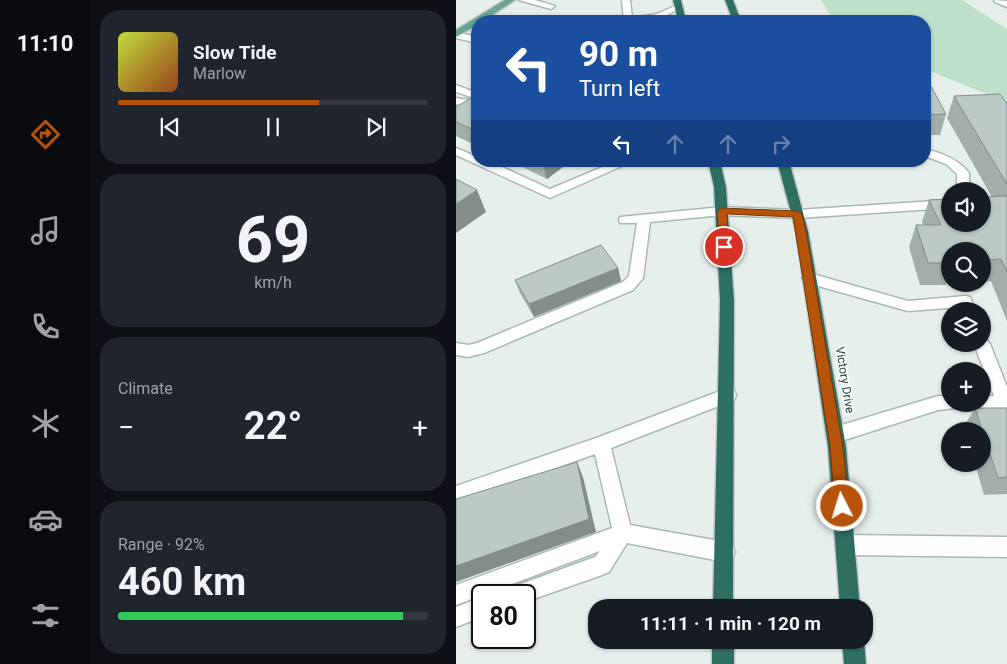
<!DOCTYPE html>
<html lang="en">
<head>
<meta charset="utf-8">
<style>
  :root { --surface:#171b24; --page:#20242c; --text:#f1f3f6; --muted:#9ea1a6; --line:#363941; --accent:#b45309 }
  body { margin:0; font-family:Roboto,sans-serif; background:var(--page); color:var(--text); height:100vh; display:flex; flex-direction:column; font-size:19px; white-space:nowrap }
  * { box-sizing:border-box; margin:0 }
  p { font-size:16px; color:var(--muted) }
  .icon { flex:none; width:28px; height:28px; fill:none; stroke:currentColor; stroke-width:2; stroke-linecap:round; stroke-linejoin:round }
  .map { position:relative; flex:1; overflow:hidden }
  .sheet { display:flex; flex-direction:column; gap:10px; padding:10px; background:#0d0f14; width:366px }
  .sheet>* { flex:none }
  .top-card { position:absolute; left:15px; top:15px; width:460px; height:152px; border-radius:20px; box-shadow:0 1px 4px #0004; background:#1a4fa0; color:#fff; overflow:hidden }
  .fabs { position:absolute; left:485px; top:182px; display:grid; gap:10px }
  .fabs a { display:grid; place-items:center; width:50px; height:50px; border-radius:50%; background:var(--surface); box-shadow:0 1px 4px #0004; font-size:25px }
  .speed { position:absolute; left:15px; top:584px; display:flex; gap:10px; font-size:25px; font-weight:700; text-align:center }
  .speed>* { display:grid; place-content:center; width:65px; height:65px; border-radius:50%; background:var(--surface); box-shadow:0 1px 4px #0004; line-height:1 }
  .speed .limit { border:2px solid #111; border-radius:8px; background:#fff; color:#111 }
  .pin { position:absolute; display:grid; place-items:center; width:42px; height:42px; color:#fff; margin:-21px; border:2px solid #fff; border-radius:50%; box-shadow:0 1px 5px #0007 }
  .me { position:absolute; width:55px; margin:-28px; rotate:355deg; stroke-linejoin:round; filter:drop-shadow(0 0 4px #0008) }
  .turn { display:flex; align-items:center; gap:18px; height:105px; padding:0 25px; font-size:22px }
  .turn .icon { width:65px; height:65px; stroke-width:2.5 }
  .turn b { display:block; font-size:35px; line-height:42px }
  .lanes { display:flex; align-items:center; height:48px; padding:0 25px; background:#0003; justify-content:center; gap:25px; direction:ltr }
  .lanes .off { opacity:.35 }
  .big { font-size:38px; font-weight:700; line-height:1.1 }
  .sheet .tile { flex:1; display:flex; flex-direction:column; justify-content:center; gap:8px; min-width:0; padding:0 18px; border-radius:20px; background:var(--page) }
  .sheet .dial { align-items:center; gap:0 }
  .dial b { font-size:65px; line-height:1 }
  .song { display:flex; align-items:center; gap:15px }
  .cover { width:60px; height:60px; border-radius:8px; background:linear-gradient(135deg,hsl(70 70% 55%),hsl(20 70% 35%)) }
  .played { height:5px; border-radius:2px; background:linear-gradient(90deg,var(--accent) 65%,var(--line) 65%) }
  .keys { display:flex; justify-content:space-around; direction:ltr }
  .heat { display:flex; justify-content:space-between; align-items:center; font-size:28px; direction:ltr }
  .charge { height:8px; border-radius:4px; background:linear-gradient(90deg,#34c759 92%,var(--line) 0) }
  .trip { position:absolute; left:132px; top:599px; width:285px; height:50px; border-radius:20px; background:var(--surface); box-shadow:0 1px 4px #0004; font-weight:700; line-height:50px; text-align:center }
  main { display:flex; flex:1; min-height:0 }
  .dock { display:flex; flex-direction:column; width:90px; justify-content:space-around; align-items:center; background:#090b0e; color:var(--muted) }
  .dock .icon { width:35px; height:35px }
  .dock .on { color:var(--accent) }
  .dock b { font-size:22px; color:var(--text) }
  .map>svg:first-child { display:block }
</style>
</head>
<body>
<main>
<nav class="dock">
<b>11:10</b>
<svg class="icon on" aria-label="directions" viewBox="0 0 24 24"><path d="M12 3l9 9-9 9-9-9zM9 14v-3h6M13 9l2 2-2 2"/></svg>
<svg class="icon" aria-label="music" viewBox="0 0 24 24"><path d="M9 18V5l10-2v13"/><circle cx="6" cy="18" r="3"/><circle cx="16" cy="16" r="3"/></svg>
<svg class="icon" aria-label="phone" viewBox="0 0 24 24"><path d="M5 4h4l2 5-3 2q2 4 5 5l2-3 5 2v4C11 20 4 13 5 4z"/></svg>
<svg class="icon" aria-label="climate" viewBox="0 0 24 24"><path d="M12 3v18M4 7l16 10M4 17L20 7"/></svg>
<svg class="icon" aria-label="car" viewBox="0 0 24 24"><path d="M5 17H2v-5l4-1 3-4h7l3 4 3 1v5h-3M9 17h6M6 11h13"/><circle cx="7" cy="17" r="2"/><circle cx="17" cy="17" r="2"/></svg>
<svg class="icon" aria-label="filters" viewBox="0 0 24 24"><path d="M4 7h16M4 17h16"/><circle cx="9" cy="7" r="2"/><circle cx="15" cy="17" r="2"/></svg>
</nav>
<section class="sheet">
<div class="tile">
<div class="song"><i class="cover"></i><div><b>Slow Tide</b><p>Marlow</p></div></div>
<div class="played"></div>
<div class="keys"><svg class="icon" aria-label="previous" viewBox="0 0 24 24"><path d="M18 5L8 12l10 7zM5 5v14"/></svg><svg class="icon" aria-label="pause" viewBox="0 0 24 24"><path d="M8 5v14M16 5v14"/></svg><svg class="icon" aria-label="next" viewBox="0 0 24 24"><path d="M6 5l10 7-10 7zM19 5v14"/></svg></div>
</div>
<div class="tile dial"><b>69</b><p>km/h</p></div>
<div class="tile"><p>Climate</p>
<div class="heat"><a>−</a><b class="big">22°</b><a>+</a></div>
</div>
<div class="tile"><p>Range · 92%</p><b class="big">460 km</b><div class="charge"></div></div>
</section>
<div class="map">
<svg width="551" height="664" viewBox="0 0 551 664">
  <rect width="100%" height="100%" fill="#e6efeb"/>
  <path fill="#bfe0c8" d="M365,0H506L551,29V119L533,95L469,69V21H378Z"/>
  <g fill="none" stroke-linecap="round" stroke-linejoin="round">
    <g stroke="#a8b8b2" stroke-width="3">
      <path id="minor" d="M63,0H79L99,6L95,9Z
        M166,0H174L176,18L201,14L223,4L227,7L203,19L168,21Z
        M538,0L551,1V7L539,2Z
        M0,32L21,37V43L0,38Z
        M0,85L21,93V99L0,92Z
        M0,98L20,101L21,109L0,104Z
        M0,148L21,157V161H33L94,189L161,161H177L94,198L0,155Z
        M469,149C486,153 502,159 513,173V191H501V174L490,164L469,156Z
        M494,200V208L341,218L266,215L194,222L187,278L177,290L28,353L12,357L0,355V343L12,345L21,343L167,282L173,276L181,223H164L163,220L164,217L266,207L341,210Z
        M353,273L452,301L509,296L514,297L520,311H506L504,307L452,311L348,282L346,278L348,274Z
        M526,338L531,340L534,344L551,387V409L549,410H526L520,408L518,404H526V396H538L518,344H526Z
        M272,388L278,390L280,395L278,400L155,448L174,525L269,542L276,545L279,552L276,559L269,562L171,543L153,572L146,575L69,602V595H51L54,588L139,557L144,551L0,605V585L156,528L139,454L0,504V486L143,437Z
        M482,396H494V404H502L500,408L482,410L379,443L373,440L370,435L373,430L379,427Z
        M389,535L551,537V557L389,555L382,552L379,545L382,538Z
        M26,597V617L0,627V607Z"/>
    </g>
    <g stroke="#c2cac8" stroke-width="3">
      <path id="major" d="M49,0H59L27,21H21V25L0,37V30Z"/>
    </g>
    <g stroke="#c2cac8" stroke-width="3">
      <path id="highway" d="M217,0H225L230,21H222Z
        M269,0H277L285,21H277Z
        M252,161H264L270,187L278,301L277,608H257L264,301L258,187Z
        M321,161H333L352,231L390,447L404,608H384L372,447L340,231Z
        M256,640H278V664H256Z
        M386,640H408L410,664H388Z"/>
    </g>
    <use href="#minor" fill="#fff" fill-rule="evenodd"/>
    <use href="#major" fill="#6aa596" fill-rule="evenodd"/>
    <use href="#highway" fill="#2f6f62" fill-rule="evenodd"/>
  </g>
  <path fill="#a1aea9" d="M469,86L490,114L484,135H469Z
    M498,96L551,104V321L535,281L526,282V251H494V282H491L490,285H464L453,247L460,225H467L466,222L473,200L536,197L491,118Z
    M21,101V146L0,136V107Z
    M54,161H115L91,179Z
    M162,268L165,281L78,317L64,293L59,280Z
    M519,408H551V494L528,495L519,464H526V431H509L507,428Z"/>
  <path fill="#838d89" d="M86,161H115L91,179Z
    M21,190L30,212L0,233V204Z
    M162,268L165,281L78,317L73,304Z
    M121,462L127,477L140,532L0,582V566Z"/>
  <path fill="#bbcac4" stroke="#838d89" d="M469,86H475L490,114L469,115Z
    M544,94L551,104V184L498,96Z
    M15,98L21,101V131L0,122V107Z
    M0,179L21,190L0,204Z
    M551,196V272L545,259L526,260V251H494V263H472L460,225H485L473,200L494,199V224H526V197Z
    M145,245L162,268L73,304L59,280Z
    M519,408H551V477L542,478Z
    M121,462L133,519L0,566V499Z"/>
  <path fill="#b45309" stroke="#753606" d="M266,208L341,211L346,214L350,231L387,447L393,506L391,511L386,513L381,511L379,506L374,447L337,217L271,214L273,247L268,250L263,247L261,211Z"/>
  <g text-anchor="middle" dominant-baseline="central" stroke-width="4" stroke-linejoin="round" paint-order="stroke">
    <g font-size="12" fill="#24423a" stroke="#f7fbf9">
      <text transform="translate(389 380) rotate(81)">Victory Drive</text>
    </g>
  </g>
</svg>
<div class="fabs">
<a><svg class="icon" aria-label="sound" viewBox="0 0 24 24"><path d="M4 9h4l5-4v14l-5-4H4zM17 9q2 3 0 6"/></svg></a>
<a><svg class="icon" aria-label="search" viewBox="0 0 24 24"><circle cx="10" cy="10" r="6"/><path d="M15 15l6 6"/></svg></a>
<a><svg class="icon" aria-label="layers" viewBox="0 0 24 24"><path d="M12 4l9 5-9 5-9-5zM3 14l9 5 9-5"/></svg></a>
<a>+</a>
<a>−</a>
</div>
<div class="speed"><div class="limit">80</div></div>
<div class="pin" style="left:268px;top:247px;background:#d93025"><svg class="icon" aria-label="arrive" viewBox="0 0 24 24"><path d="M6 21V4h12l-3 4 3 4H6"/></svg></div>
<svg class="me" style="left:386px;top:506px" viewBox="-20 -20 40 40"><circle r="17" fill="#b45309" stroke="#fff" stroke-width="3"/><path d="M0-11L8 9 0 5-8 9z" fill="#fff"/></svg>
<div class="trip">11:11 · 1 min · 120 m</div>
<div class="top-card">
<div class="turn"><svg class="icon" aria-label="left" viewBox="0 0 24 24"><path d="M17 20v-9H6M10 6l-5 5 5 5"/></svg><div><b>90 m</b>Turn left</div></div>
<div class="lanes"><svg class="icon" aria-label="left" viewBox="0 0 24 24"><path d="M17 20v-9H6M10 6l-5 5 5 5"/></svg><svg class="icon off" aria-label="ahead" viewBox="0 0 24 24"><path d="M12 20V5M6 11l6-6 6 6"/></svg><svg class="icon off" aria-label="ahead" viewBox="0 0 24 24"><path d="M12 20V5M6 11l6-6 6 6"/></svg><svg class="icon off" aria-label="right" viewBox="0 0 24 24"><path d="M7 20v-9h11M14 6l5 5-5 5"/></svg></div>
</div>
</div>
</main>
</body>
</html>
